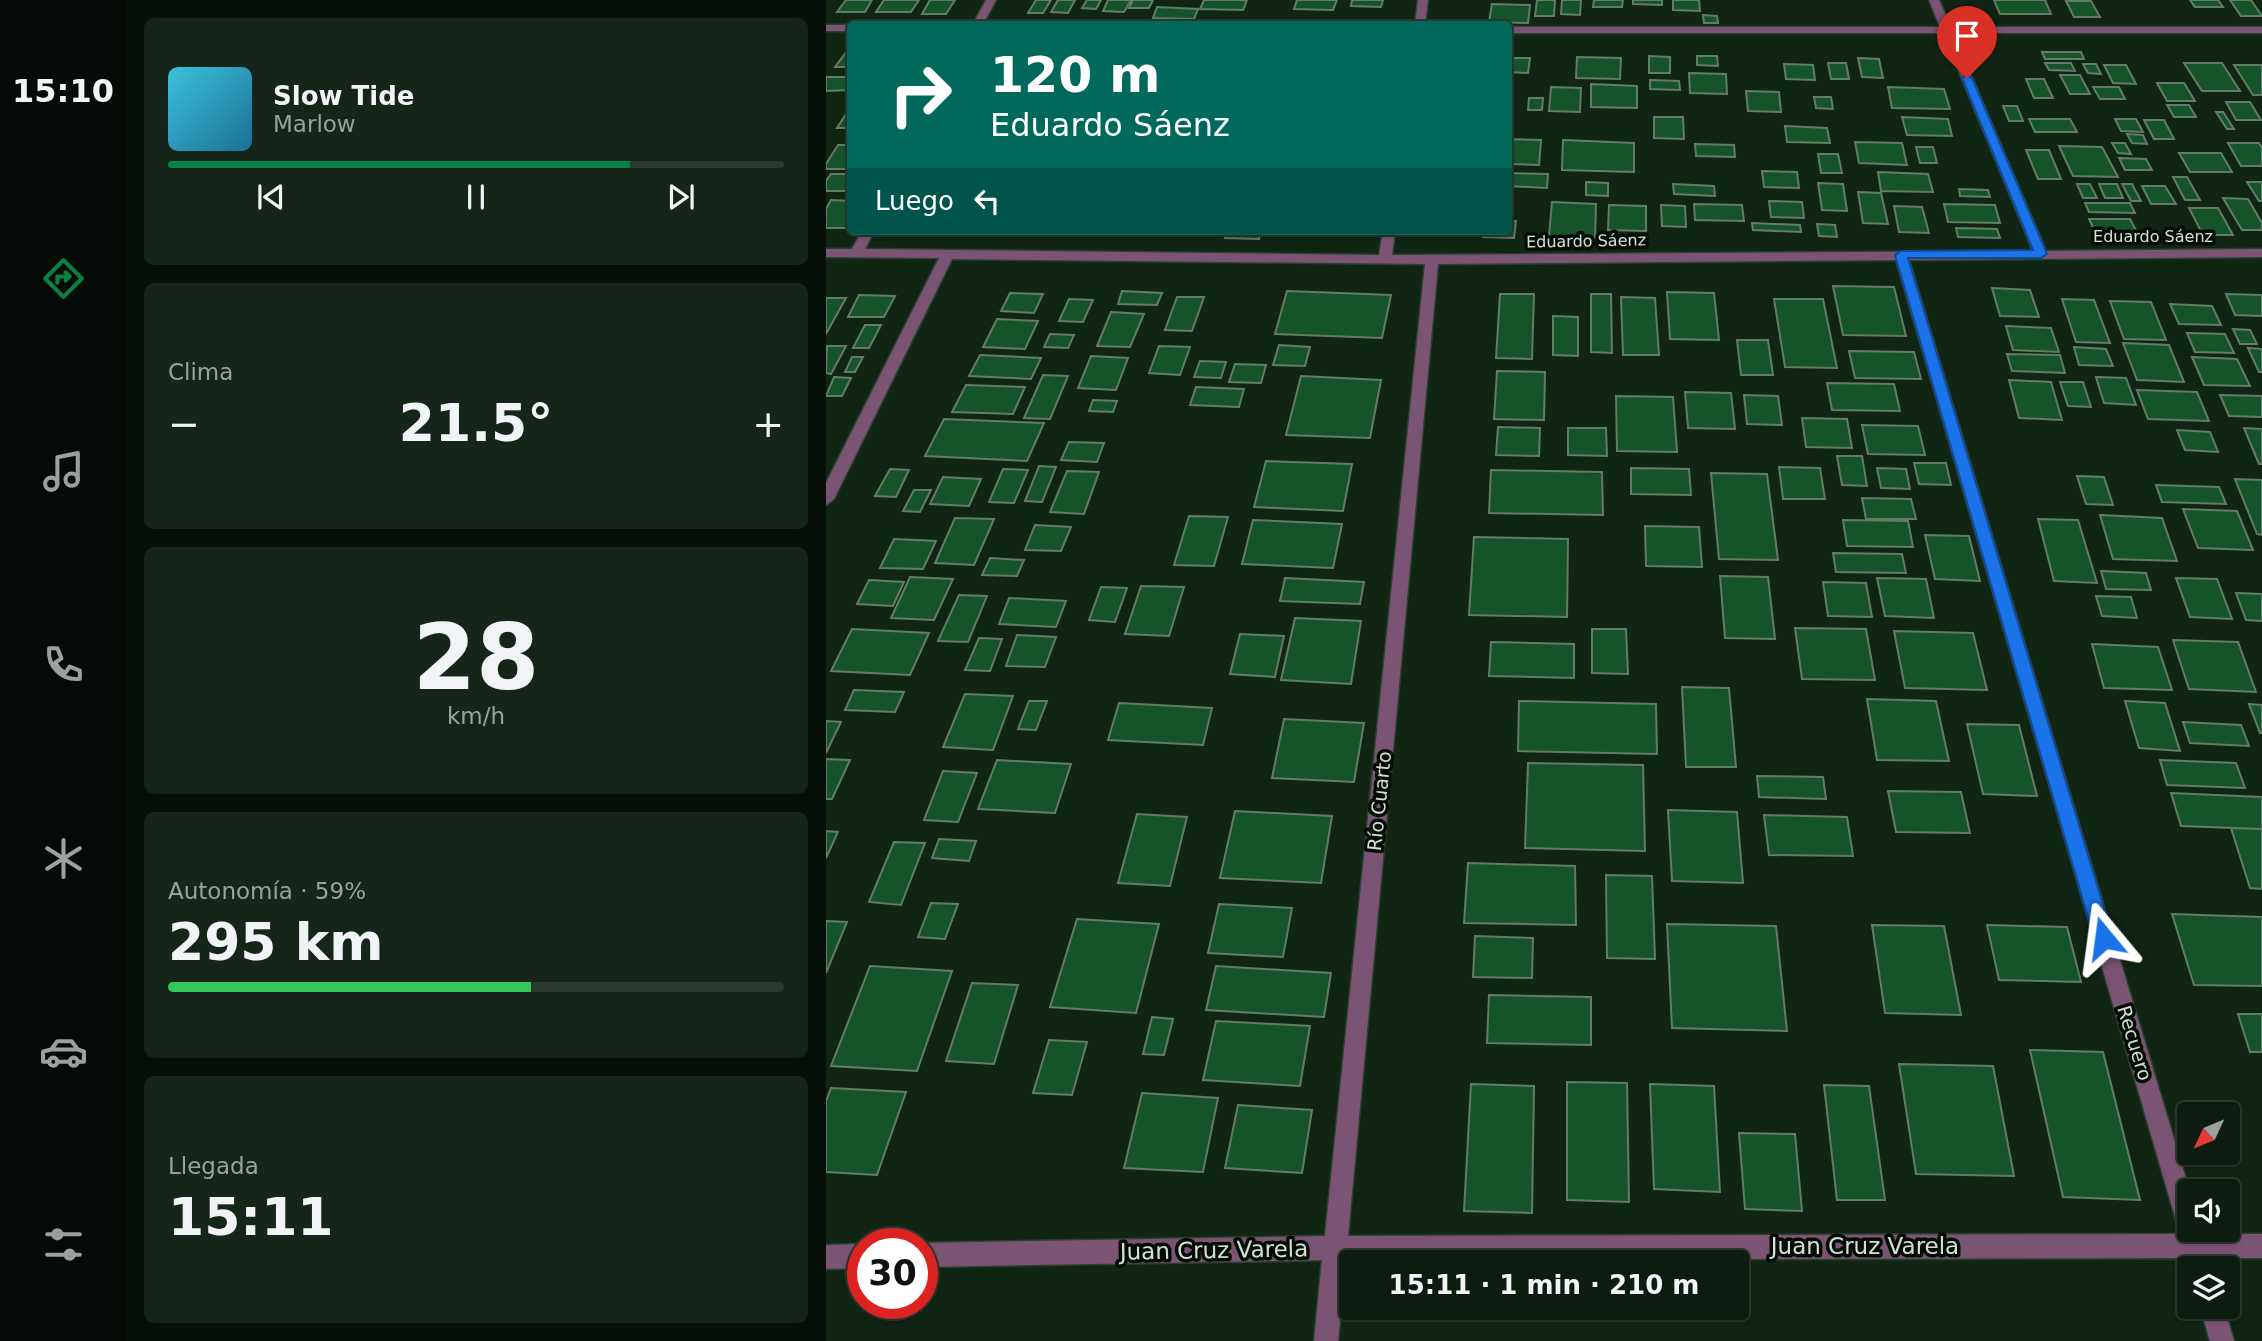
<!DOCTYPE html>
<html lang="es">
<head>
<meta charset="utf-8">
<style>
  :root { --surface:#0d1c10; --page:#162519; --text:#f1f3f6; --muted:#9aa19f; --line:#2d3a30; --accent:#0b8043 }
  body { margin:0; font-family:"DejaVu Sans",sans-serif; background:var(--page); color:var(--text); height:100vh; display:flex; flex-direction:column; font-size:26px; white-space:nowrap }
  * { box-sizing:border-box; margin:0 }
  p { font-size:23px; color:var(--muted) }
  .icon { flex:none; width:38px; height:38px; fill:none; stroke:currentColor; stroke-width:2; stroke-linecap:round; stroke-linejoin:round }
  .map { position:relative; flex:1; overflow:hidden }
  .details { display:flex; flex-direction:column; gap:18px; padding:18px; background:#070f09; width:700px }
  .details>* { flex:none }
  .hud { position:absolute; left:21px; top:21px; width:665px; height:214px; border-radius:7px; box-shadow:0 2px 5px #0004,0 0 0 2px var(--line); background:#00695c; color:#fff; overflow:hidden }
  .needle { width:46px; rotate:226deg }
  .buttons { position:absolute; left:1351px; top:1102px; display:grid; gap:14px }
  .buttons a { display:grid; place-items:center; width:63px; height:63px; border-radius:7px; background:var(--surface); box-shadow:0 2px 5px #0004,0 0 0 2px var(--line); font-size:35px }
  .speed { position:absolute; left:21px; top:1228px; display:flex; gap:14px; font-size:35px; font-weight:700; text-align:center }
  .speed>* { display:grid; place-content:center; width:91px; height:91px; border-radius:50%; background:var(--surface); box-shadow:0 2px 5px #0004,0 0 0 2px var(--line); line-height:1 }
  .speed .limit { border:10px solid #d22; background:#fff; color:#111 }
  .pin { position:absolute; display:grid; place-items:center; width:60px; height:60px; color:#fff; margin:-72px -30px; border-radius:50% 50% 50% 0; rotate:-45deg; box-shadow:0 0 7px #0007 }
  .pin .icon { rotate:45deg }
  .me { position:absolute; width:77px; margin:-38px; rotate:344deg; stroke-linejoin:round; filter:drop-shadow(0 0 5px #0008) }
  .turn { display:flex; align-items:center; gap:24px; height:147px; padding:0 28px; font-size:32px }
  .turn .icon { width:91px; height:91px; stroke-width:2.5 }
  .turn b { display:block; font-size:49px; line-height:60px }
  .then { display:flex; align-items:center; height:66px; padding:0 28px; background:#0003; gap:14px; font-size:26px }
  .big { font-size:52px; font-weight:700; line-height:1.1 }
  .details .card { flex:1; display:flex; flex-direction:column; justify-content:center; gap:10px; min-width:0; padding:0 24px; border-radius:10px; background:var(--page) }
  .details .dial { align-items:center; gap:0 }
  .dial b { font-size:91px; line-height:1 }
  .song { display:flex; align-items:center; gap:21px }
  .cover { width:84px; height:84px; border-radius:10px; background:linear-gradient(135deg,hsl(190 70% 55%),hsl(200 70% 35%)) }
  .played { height:7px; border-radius:4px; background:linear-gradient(90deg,var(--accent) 75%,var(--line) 75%) }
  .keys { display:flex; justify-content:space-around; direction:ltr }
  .heat { display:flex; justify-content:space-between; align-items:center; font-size:38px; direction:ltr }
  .charge { height:10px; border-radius:5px; background:linear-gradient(90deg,#34c759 59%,var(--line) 0) }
  .trip { position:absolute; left:513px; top:1250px; width:410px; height:70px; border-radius:7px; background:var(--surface); box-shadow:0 2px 5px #0004,0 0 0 2px var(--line); font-weight:700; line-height:70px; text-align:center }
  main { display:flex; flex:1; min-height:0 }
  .tabs { display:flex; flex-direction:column; width:126px; justify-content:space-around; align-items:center; background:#050b06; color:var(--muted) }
  .tabs .icon { width:49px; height:49px }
  .tabs .active { color:var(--accent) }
  .tabs b { font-size:32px; color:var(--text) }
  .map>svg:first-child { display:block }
</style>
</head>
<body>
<main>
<nav class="tabs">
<b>15:10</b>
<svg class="icon active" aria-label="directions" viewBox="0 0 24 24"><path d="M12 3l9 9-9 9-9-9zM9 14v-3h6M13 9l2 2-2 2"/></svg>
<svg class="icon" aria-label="music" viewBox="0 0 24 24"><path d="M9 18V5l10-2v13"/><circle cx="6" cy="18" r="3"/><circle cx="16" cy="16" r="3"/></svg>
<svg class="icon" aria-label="phone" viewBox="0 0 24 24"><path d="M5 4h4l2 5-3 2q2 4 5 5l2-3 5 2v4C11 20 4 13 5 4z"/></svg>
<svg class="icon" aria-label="climate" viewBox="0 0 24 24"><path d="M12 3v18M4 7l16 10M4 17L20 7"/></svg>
<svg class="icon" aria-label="car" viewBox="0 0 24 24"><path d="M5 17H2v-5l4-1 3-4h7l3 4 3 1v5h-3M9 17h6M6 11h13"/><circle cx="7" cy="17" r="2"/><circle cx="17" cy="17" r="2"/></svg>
<svg class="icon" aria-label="filters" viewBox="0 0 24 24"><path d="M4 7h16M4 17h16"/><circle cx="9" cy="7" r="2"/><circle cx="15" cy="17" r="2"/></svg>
</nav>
<section class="details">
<div class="card">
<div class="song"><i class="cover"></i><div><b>Slow Tide</b><p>Marlow</p></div></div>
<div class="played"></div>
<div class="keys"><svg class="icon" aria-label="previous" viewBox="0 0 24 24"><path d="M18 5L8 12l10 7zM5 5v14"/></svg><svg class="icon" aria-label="pause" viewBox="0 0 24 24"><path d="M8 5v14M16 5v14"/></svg><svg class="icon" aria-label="next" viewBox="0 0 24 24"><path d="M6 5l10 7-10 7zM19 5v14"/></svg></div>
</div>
<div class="card"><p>Clima</p>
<div class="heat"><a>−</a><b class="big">21.5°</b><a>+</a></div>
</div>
<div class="card dial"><b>28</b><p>km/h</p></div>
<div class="card"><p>Autonomía · 59%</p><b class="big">295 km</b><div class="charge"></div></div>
<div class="card"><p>Llegada</p><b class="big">15:11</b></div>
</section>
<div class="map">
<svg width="1436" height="1341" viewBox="0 0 1436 1341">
  <rect width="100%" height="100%" fill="#112515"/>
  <path fill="#145428" stroke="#647b67" stroke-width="2" d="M20,0H46L39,12H11Z
    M58,0H93L85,12H50Z
    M104,0H129L120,14H96Z
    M210,0H225L217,13H202Z
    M232,0H249L242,13L225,12Z
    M261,0H275L270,9L256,8Z
    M282,0H305L298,12L277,11Z
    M307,0H327L323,8H303Z
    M378,0H421L417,10L374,9Z
    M471,0H511L507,10L468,9Z
    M526,0H557L555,7L525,6Z
    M711,0H729L728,16H709Z
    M736,0H755L754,15L735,14Z
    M768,0H797L796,7H767Z
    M807,0H836V5L807,4Z
    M847,0H873L874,11L847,10Z
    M1168,0H1219L1225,14H1174Z
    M1364,0H1392L1397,7H1369Z
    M1404,0H1425L1436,16H1415Z
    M1240,1H1265L1274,17H1248Z
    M666,4L704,5L702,23L663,22Z
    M331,7L372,9L368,19L327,18Z
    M877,15L891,16L892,23H878Z
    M21,51H24V67H9Z
    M1216,52H1255L1258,59H1219Z
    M823,56L844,57V73H823Z
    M871,56H891L892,66L871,65Z
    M751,57L795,58L794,79L750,78Z
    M682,58H704L702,73L682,72Z
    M1032,58L1053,59L1057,78L1036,77Z
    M1002,63H1020L1023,79H1005Z
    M1219,63H1245L1249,71L1223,70Z
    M1358,63H1396L1414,91H1376Z
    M958,64L987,65L989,80L960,79Z
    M1257,64H1270L1275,74L1262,73Z
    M1278,65H1300L1310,84L1287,83Z
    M1408,65H1436V95H1427Z
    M863,73L900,74L901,94L864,93Z
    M1234,75H1254L1264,94H1244Z
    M0,77H24V90L0,91Z
    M1200,79H1218L1227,98H1208Z
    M824,80L853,81L854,90L824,89Z
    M1331,83H1358L1369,101H1341Z
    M765,84L811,86V108L765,107Z
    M725,87L755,88L754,112L723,111Z
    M1062,87L1118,89L1124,109L1066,108Z
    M1267,87H1293L1299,99H1274Z
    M920,91L953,92L955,112L922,111Z
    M988,97H1005L1007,109L990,108Z
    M703,98H717L716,110H702Z
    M1400,102H1424L1435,120H1410Z
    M1341,105H1363L1370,117H1348Z
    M1177,106H1191L1197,121H1183Z
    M1390,112H1397L1408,129H1401Z
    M20,114H24V128H11Z
    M828,117H857L858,139L828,138Z
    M1076,117L1122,119L1126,136L1081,135Z
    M1203,119H1244L1251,132H1209Z
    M1289,119H1310L1317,132L1295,131Z
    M1318,120H1338L1348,139H1328Z
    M959,126L1001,128L1004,143L961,142Z
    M1301,134L1317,135L1321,144L1306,143Z
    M682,139L715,140L713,165L682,164Z
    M737,140L808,143V172L736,170Z
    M1029,142L1076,143L1081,165L1033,163Z
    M1286,143H1299L1305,154L1292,153Z
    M1402,143H1433L1436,148V166H1415Z
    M869,144L908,145L909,157L870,156Z
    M12,145H24V169H0V164Z
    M1233,146L1276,147L1292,177L1247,176Z
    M1090,147H1107L1111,163H1094Z
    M1200,150H1223L1235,179H1212Z
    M1353,153H1395L1406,172H1364Z
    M992,154H1012L1016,173H995Z
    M1293,158L1320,159L1326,170H1299Z
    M936,171L971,172L973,188L938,187Z
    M1052,172L1102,174L1107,192L1055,191Z
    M682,173L722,174L721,188L682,186Z
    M5,174H24V191H0V181Z
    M1347,177H1361L1374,200H1359Z
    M760,182L782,183V196L760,195Z
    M1421,182H1436V201H1433Z
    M992,183L1017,184L1021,211L996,210Z
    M847,184L888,186L889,196L848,194Z
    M1251,184H1264L1271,198H1257Z
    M1273,184H1291L1297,198H1279Z
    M1296,184H1306L1315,201H1305Z
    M1316,186H1339L1350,204H1325Z
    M1133,189L1162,190L1164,197L1134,196Z
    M1032,192L1055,193L1062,224L1037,223Z
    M1397,198L1422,199L1436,223V230H1416Z
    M5,200L24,201V228H0V209Z
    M943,201L976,202L978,218L945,217Z
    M726,202L770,204L769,238L723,236Z
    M1259,203H1304L1309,213L1263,212Z
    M868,204L916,205L918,221L869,220Z
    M1118,204L1169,205L1174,223L1122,222Z
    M783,205L820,206V231L782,230Z
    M835,205L859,206L860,227L836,226Z
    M1068,206L1096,207L1103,233L1073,232Z
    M1363,208H1392L1407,235H1377Z
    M1263,219H1304L1314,238H1272Z
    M682,220L690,221L688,238L657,237L658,231H682Z
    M926,223L974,225L975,232L927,230Z
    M991,224L1009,225L1011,237L993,236Z
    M1130,228L1171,229L1174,238L1132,237Z
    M210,231H240L238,236H208Z
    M402,231H435L433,239L399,238Z
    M1007,286L1068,287L1080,336L1017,335Z
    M1166,288L1204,290L1213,317L1174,316Z
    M296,291L336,293L331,305L292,304Z
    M461,291L565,295L556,338L449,334Z
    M841,292L888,293L893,340L844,339Z
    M184,293L217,294L208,313L175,311Z
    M674,294H708L706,359L670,358Z
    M765,294H785L786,353L765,352Z
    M1400,294L1436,295V316L1409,315Z
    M33,295L69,296L58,317H22Z
    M351,297H378L366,331L339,330Z
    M795,297L829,298L833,355H797Z
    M0,298H20L0,334Z
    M243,299L267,300L257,322L233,321Z
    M948,299H997L1011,368L959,367Z
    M1236,299L1268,300L1284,343L1250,342Z
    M1284,301L1325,302L1340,340L1298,339Z
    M1344,304L1386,306L1395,325L1353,324Z
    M285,312L318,314L304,347L271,346Z
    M727,316L752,317V356L727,355Z
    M171,319L212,321L199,349L157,347Z
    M39,325H55L43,348H27Z
    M1180,326L1225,328L1233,352L1187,350Z
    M1407,329L1424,330L1431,344H1414Z
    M1361,333L1399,334L1408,353L1369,352Z
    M224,334L248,335L242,348L218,347Z
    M911,340H942L947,375H915Z
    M1297,343L1343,345L1358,382L1311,380Z
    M453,345L484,347L479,366L447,365Z
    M1,346H20L5,374L0,373Z
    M333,346L364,347L354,375L323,373Z
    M1248,347L1280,349L1287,366L1253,365Z
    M1422,348L1436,349V372H1433Z
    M1023,351L1088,352L1095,379L1029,378Z
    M1181,354L1234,355L1239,373L1186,371Z
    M154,355L215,358L205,379L143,376Z
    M265,356L302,358L290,390L252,388Z
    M26,357H37L29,372H19Z
    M1366,357L1411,359L1424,386L1378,385Z
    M374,361L400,362L395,378L368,377Z
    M409,364L440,365L435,383L403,382Z
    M671,371L719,372L718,420L668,419Z
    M217,375L242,376L224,419L198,418Z
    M475,376L555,380L544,438L460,435Z
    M8,377L25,378L16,396H0Z
    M1270,377L1300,378L1310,405L1278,403Z
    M1183,380L1225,382L1236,420L1193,418Z
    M1234,382H1257L1265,407L1242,406Z
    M1001,383L1068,384L1074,411L1006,410Z
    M140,385L199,387L187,414L126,412Z
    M370,387L418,389L413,407L364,405Z
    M1311,390L1371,392L1383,421L1322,419Z
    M859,392L905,393L909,429L862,428Z
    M918,395L952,396L956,425L921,424Z
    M1394,395L1436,396V417L1403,416Z
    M790,396L847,397L851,452L791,451Z
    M267,400L291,401L287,412L263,411Z
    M976,418L1021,419L1026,448L980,447Z
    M118,419L218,423L201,461L99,456Z
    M1036,425L1092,426L1099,455L1042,454Z
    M672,427L714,428L713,456L670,455Z
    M742,428H780L781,456L742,455Z
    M1418,428L1436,429V464H1433Z
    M1351,430L1384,432L1392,452L1359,450Z
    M243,442L278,443L271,462L235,460Z
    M1011,456H1036L1041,486L1016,485Z
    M440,461L526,464L517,511L428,507Z
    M1088,463H1120L1125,485L1093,484Z
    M213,466L230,467L216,502L199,501Z
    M953,467L994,468L999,499H957Z
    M805,468L863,469L865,495L805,494Z
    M1051,468L1080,469L1084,489L1055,488Z
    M64,469L83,470L70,497L49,496Z
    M177,469L202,470L188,503L163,502Z
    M665,470L776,472L777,515L663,513Z
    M241,471L273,472L258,514L224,512Z
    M885,473L941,474L952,560L893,559Z
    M1251,476L1278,477L1287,505L1260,504Z
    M117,477L155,479L143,506L104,504Z
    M1409,479L1436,480V535L1431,534Z
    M1330,485L1393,487L1400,504L1336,502Z
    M88,490H105L94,512L77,511Z
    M1036,498L1085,499L1090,519H1040Z
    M1357,509L1411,511L1427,550L1372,548Z
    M1274,515L1336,518L1351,561L1287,559Z
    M363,516L402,517L388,566L348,565Z
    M129,518L168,519L148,565L109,563Z
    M1212,519L1252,520L1271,583L1228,581Z
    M427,520L516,524L507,568L416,564Z
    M1017,520L1082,521L1087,547L1021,546Z
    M209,525L245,527L235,551L199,550Z
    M819,526L873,527L876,567L820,566Z
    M1099,535L1143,536L1154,581L1109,579Z
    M648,537L742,539L741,617L643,615Z
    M68,539L110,541L97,569L54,568Z
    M1007,553L1076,554L1080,573L1010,572Z
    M164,558L198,560L191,576L156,575Z
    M1275,571L1320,573L1325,590L1280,589Z
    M894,576L942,577L949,639L899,638Z
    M84,577L127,579L108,620L65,618Z
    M459,578L538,582L534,604L454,601Z
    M1051,578L1100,579L1108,618L1059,616Z
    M1350,578L1391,579L1406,619L1364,617Z
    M43,580L78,582L67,606L31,604Z
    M997,582L1040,583L1046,617L1002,616Z
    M315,586L358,587L343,636L299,634Z
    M275,587L301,588L289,622L263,620Z
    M1410,593L1436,594V621L1420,620Z
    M133,595L161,596L142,642L112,641Z
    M1270,596L1305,597L1311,618L1276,616Z
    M183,598L240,601L230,627L173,624Z
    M469,618L535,621L525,684L455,680Z
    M969,628L1040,629L1049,680L976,679Z
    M26,629L103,633L84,675L5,671Z
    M766,629H800L802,674L766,673Z
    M1068,631L1147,633L1161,690L1079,688Z
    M414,634L458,636L449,677L404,674Z
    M191,635L230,637L219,667L180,666Z
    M153,638L176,639L164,671L139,670Z
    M1347,640L1412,642L1430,692L1363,689Z
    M665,642L748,644V678L663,676Z
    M1266,644L1332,647L1346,690L1278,688Z
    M856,687L903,688L910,767H860Z
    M28,690L78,692L69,712L19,710Z
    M139,694L187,696L167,750L117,747Z
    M1041,699L1110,701L1123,761L1051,760Z
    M203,701H221L210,730L192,729Z
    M693,701L830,704L831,754L692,751Z
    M1299,701L1339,703L1354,751L1313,748Z
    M293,703L386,708L377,745L282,740Z
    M1423,704L1436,705V733H1434Z
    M458,719L538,723L528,782L446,778Z
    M0,721L15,722L0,753Z
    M1357,722L1415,725L1423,746L1364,743Z
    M1141,724L1193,725L1211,796L1157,794Z
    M0,759L24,760L6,799H0Z
    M171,760L245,764L229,813L152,809Z
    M1334,760L1410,763L1419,788L1341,785Z
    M702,763L817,765L819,851L699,848Z
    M117,771L151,773L132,822L98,820Z
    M931,776L997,777L1000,799L933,797Z
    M1062,791L1135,792L1144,833L1070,832Z
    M1345,793L1436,797V829L1355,826Z
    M842,810L911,812L917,883L846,881Z
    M409,811L506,816L495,883L394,878Z
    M311,814L361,817L344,886L292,883Z
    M938,815L1021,817L1027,856L943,855Z
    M1405,828L1436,829V889L1424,888Z
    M0,831L12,832L0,858Z
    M113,839L150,841L143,861L106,858Z
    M68,842L99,843L75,905L43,902Z
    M642,863L749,866L750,925L638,923Z
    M780,875L826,876L829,959L781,958Z
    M105,903L132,904L119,939L92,937Z
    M393,904L466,908L457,957L382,953Z
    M1346,914L1436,917V986L1368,985Z
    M251,919L333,924L310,1013L224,1007Z
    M0,921L21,922L0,973Z
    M841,924L950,926L961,1031L846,1028Z
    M1046,925L1118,926L1135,1015L1059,1013Z
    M1161,925L1241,927L1255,982L1173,980Z
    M649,936L707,938L706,978L647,977Z
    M44,966L126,971L91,1071L5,1066Z
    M390,966L505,973L498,1017L380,1010Z
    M146,983L192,985L168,1064L120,1061Z
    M663,995L765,997V1045L661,1043Z
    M1412,1014H1436V1052H1424Z
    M326,1017L347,1019L338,1055L317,1054Z
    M390,1021L484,1026L474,1086L377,1080Z
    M223,1040L261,1042L246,1095L207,1093Z
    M1204,1050L1277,1052L1314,1200L1237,1197Z
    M1073,1064L1167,1066L1188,1176L1090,1174Z
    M741,1082L801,1083L803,1202L741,1200Z
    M645,1084L708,1086L706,1213L638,1211Z
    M824,1084L888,1086L894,1192L828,1189Z
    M998,1085L1043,1086L1059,1200H1011Z
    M5,1088L80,1092L51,1175L0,1172V1101Z
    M316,1093L392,1098L377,1172L298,1168Z
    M412,1105L486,1110L476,1173L399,1168Z
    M913,1133L969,1134L976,1211L919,1209Z"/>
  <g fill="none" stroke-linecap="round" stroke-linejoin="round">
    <g stroke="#2c3f30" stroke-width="3">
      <path id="minor" d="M160,0H170L157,24H147Z
        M592,0H602L599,24H589Z
        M1103,0H1113L1125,27H1436V33H1127L1220,251L1436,249V257L1083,260L1364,1192L1363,1230H1375L1377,1234H1436V1258H1384L1387,1269H1363L1360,1258L520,1260L512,1341H488L496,1260L96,1267V1244H93L96,1243L499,1236L599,264L126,259L8,499L0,505V483L113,258L0,257V249H26L36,231H48L39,249L553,255L557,231H569L566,255L1207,251L1117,33H682V27H1114ZM1070,260L1354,1234L522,1236L612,264Z
        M0,25H24V31H0Z
        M37,1244V1268L0,1269V1245Z
        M1374,1307H1398L1408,1341H1384Z"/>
    </g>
    <use href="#minor" fill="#7c5473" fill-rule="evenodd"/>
  </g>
  <path fill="#1a73e8" stroke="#114b97" stroke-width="2" d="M1141,75L1146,78L1221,254L1215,258H1082L1287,938L1284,944L1278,947L1271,944L1268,938L1069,255L1075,251L1207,250L1136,78Z"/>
  <g text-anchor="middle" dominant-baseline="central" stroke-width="7" stroke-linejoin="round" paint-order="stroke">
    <g font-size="16" fill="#d3e0d5" stroke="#050c06">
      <text x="1327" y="236">Eduardo Sáenz</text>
      <text transform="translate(760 241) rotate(-1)">Eduardo Sáenz</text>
    </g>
    <g font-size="19" fill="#d3e0d5" stroke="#050c06">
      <text transform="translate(553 801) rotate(-84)">Río Cuarto</text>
      <text transform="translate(1309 1043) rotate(73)">Recuero</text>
    </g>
    <g font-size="23" fill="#d3e0d5" stroke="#050c06">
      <text x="1039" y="1246">Juan Cruz Varela</text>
      <text transform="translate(388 1250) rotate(-1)">Juan Cruz Varela</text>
    </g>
  </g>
</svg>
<div class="buttons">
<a><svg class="needle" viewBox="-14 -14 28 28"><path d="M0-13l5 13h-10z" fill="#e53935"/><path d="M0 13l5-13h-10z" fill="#9aa19f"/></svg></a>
<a><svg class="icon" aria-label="sound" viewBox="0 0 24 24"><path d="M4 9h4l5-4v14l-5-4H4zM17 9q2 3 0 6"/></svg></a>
<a><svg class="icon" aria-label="layers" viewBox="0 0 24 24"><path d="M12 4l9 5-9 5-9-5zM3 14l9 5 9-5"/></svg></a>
</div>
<div class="speed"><div class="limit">30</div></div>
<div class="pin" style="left:1141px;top:78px;background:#d93025"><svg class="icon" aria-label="arrive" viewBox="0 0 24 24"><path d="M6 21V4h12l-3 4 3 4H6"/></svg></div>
<svg class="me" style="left:1278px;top:938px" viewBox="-20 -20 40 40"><path d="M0-17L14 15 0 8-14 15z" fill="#1a73e8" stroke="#fff" stroke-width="4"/></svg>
<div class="trip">15:11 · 1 min · 210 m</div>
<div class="hud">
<div class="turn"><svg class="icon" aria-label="right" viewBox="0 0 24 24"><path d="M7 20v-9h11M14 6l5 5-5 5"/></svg><div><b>120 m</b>Eduardo Sáenz</div></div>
<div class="then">Luego<svg class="icon" aria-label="left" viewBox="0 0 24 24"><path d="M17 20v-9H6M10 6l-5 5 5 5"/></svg></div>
</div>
</div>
</main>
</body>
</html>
